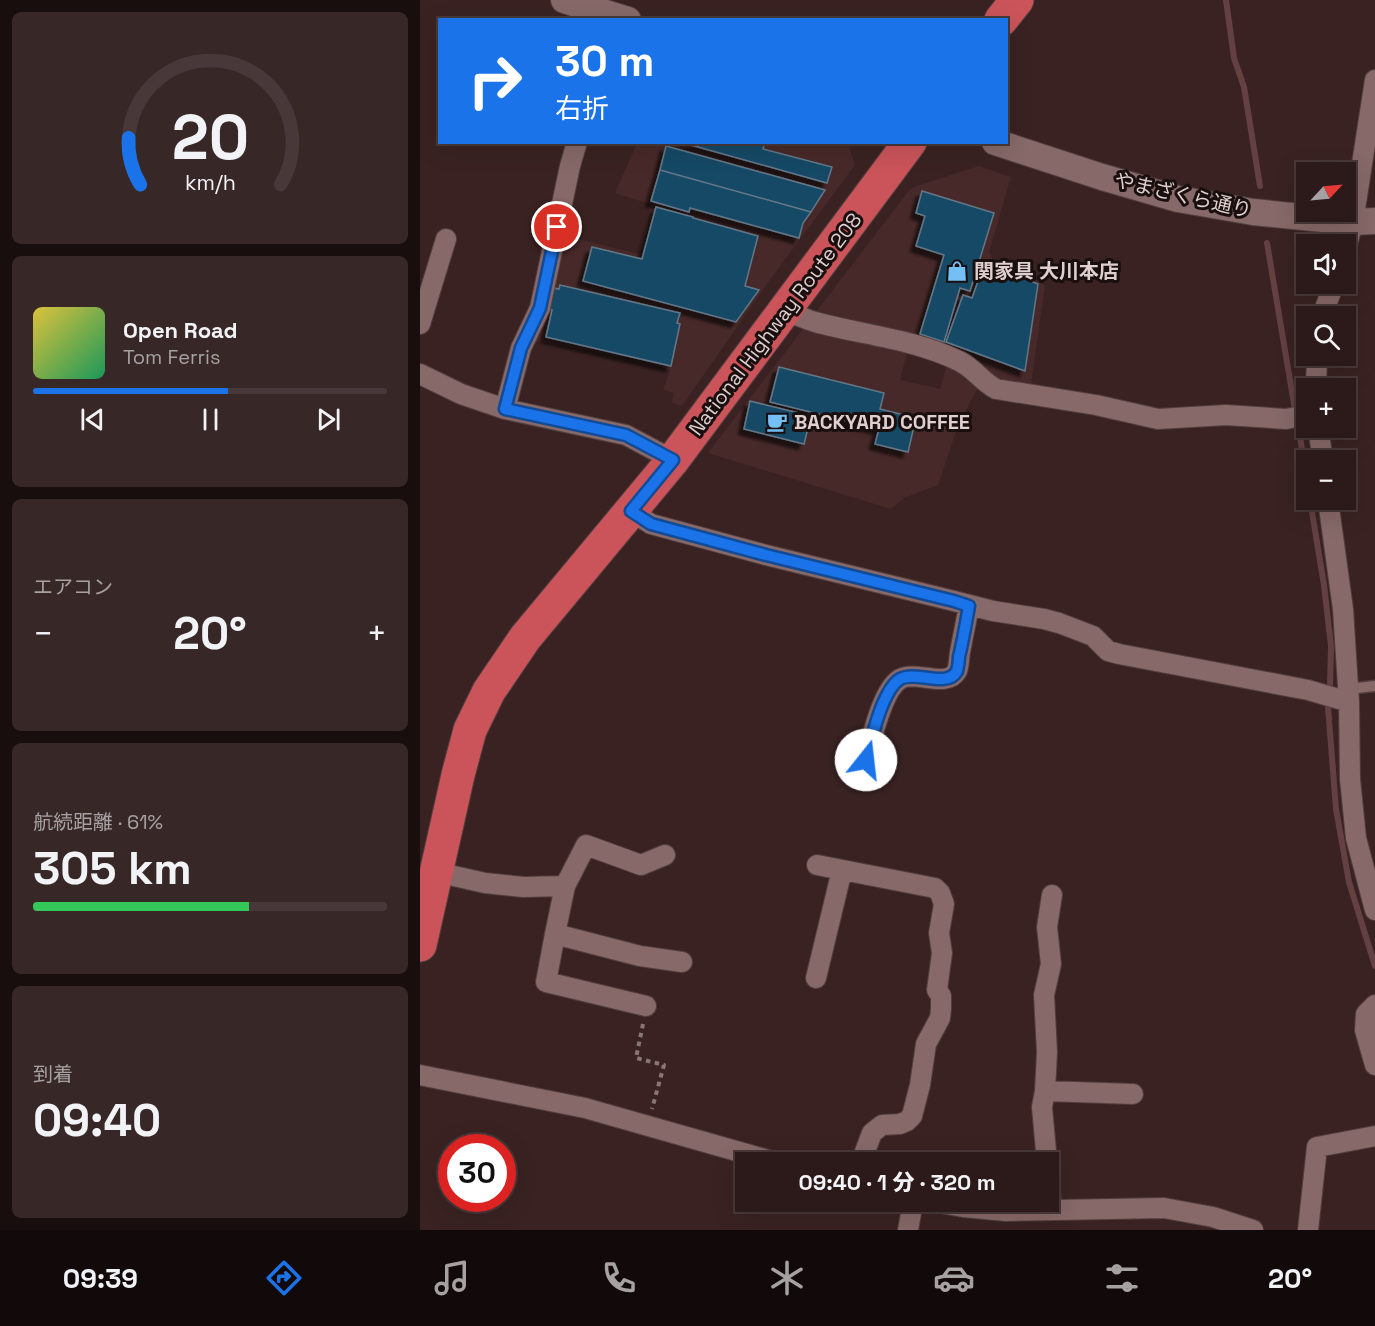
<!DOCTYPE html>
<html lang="ja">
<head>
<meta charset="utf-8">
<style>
  :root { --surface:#2c1a1a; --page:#382727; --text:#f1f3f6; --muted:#a6a1a2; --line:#483839; --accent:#1a73e8 }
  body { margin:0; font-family:"Space Grotesk","Noto Sans JP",sans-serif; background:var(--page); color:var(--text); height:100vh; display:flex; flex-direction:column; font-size:22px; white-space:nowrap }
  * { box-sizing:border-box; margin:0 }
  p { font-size:20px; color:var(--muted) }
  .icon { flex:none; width:33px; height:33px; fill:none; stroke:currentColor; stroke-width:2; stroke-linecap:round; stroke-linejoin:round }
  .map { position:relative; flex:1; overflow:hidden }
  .sheet { display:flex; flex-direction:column; gap:12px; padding:12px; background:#180e0e; width:420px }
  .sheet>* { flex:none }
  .top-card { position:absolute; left:18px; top:18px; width:570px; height:126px; border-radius:0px; box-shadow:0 6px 24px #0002,0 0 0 2px var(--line); background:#1a73e8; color:#fff; overflow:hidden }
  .needle { width:39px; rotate:64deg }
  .tools { position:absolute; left:876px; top:162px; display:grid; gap:12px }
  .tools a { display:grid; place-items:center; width:60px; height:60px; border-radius:0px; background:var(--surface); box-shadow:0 6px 24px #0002,0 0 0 2px var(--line); font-size:30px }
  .speed { position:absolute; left:18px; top:1134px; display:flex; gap:12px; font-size:30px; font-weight:700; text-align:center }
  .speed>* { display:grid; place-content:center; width:78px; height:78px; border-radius:50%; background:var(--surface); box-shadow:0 6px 24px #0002,0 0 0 2px var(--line); line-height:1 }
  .speed .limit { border:9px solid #d22; background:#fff; color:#111 }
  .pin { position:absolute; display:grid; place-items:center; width:51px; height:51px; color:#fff; margin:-26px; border:3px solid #fff; border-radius:50%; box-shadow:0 2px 6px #0007 }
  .me { position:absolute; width:66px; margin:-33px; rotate:16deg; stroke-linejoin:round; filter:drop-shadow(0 0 4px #0008) }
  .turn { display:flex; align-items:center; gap:21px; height:126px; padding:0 18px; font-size:27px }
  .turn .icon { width:78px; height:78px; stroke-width:2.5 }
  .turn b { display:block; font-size:42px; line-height:51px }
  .big { font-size:45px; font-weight:800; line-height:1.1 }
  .sheet .tile { flex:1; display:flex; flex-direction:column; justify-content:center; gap:9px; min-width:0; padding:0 21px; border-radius:9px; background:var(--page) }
  .sheet .dial { align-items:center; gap:0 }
  .dial svg { height:156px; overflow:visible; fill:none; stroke:var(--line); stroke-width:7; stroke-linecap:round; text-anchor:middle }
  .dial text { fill:var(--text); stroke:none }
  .song { display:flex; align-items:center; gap:18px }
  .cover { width:72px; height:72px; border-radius:9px; background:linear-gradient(135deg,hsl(50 70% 55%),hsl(150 70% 35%)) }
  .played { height:6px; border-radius:3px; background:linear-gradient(90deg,var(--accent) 55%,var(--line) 55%) }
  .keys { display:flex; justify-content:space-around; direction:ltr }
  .heat { display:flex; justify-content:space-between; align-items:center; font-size:33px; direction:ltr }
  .charge { height:9px; border-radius:4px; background:linear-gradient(90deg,#34c759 61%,var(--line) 0) }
  .trip { position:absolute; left:315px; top:1152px; width:324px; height:60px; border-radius:0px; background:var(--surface); box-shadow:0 6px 24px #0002,0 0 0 2px var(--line); font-weight:800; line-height:60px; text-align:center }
  .tabs { display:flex; height:96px; justify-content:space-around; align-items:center; background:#120a0a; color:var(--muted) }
  .tabs .icon { width:42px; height:42px }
  .tabs .on { color:var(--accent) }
  .tabs b { font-size:27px; color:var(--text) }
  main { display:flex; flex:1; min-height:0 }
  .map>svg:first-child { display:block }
</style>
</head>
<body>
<main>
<section class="sheet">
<div class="tile dial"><svg viewBox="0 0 100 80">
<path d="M14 69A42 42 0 1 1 86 69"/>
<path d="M14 69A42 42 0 0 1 8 45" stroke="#1a73e8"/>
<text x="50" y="56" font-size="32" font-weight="700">20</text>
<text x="50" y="72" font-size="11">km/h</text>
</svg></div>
<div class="tile">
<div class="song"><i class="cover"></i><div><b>Open Road</b><p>Tom Ferris</p></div></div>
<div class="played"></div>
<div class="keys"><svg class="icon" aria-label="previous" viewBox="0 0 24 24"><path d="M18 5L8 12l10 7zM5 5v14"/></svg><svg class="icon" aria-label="pause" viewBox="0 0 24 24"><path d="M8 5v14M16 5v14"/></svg><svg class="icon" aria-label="next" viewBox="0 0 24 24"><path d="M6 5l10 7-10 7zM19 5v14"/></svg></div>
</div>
<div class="tile"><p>エアコン</p>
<div class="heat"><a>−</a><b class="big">20°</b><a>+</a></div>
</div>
<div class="tile"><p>航続距離 · 61%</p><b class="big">305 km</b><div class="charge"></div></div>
<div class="tile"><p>到着</p><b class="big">09:40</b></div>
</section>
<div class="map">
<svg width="955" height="1230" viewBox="0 0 955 1230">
  <defs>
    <filter id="shadow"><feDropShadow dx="-5.5" dy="5.5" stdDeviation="1.5" flood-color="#0009"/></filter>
  </defs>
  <rect width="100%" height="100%" fill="#3a2222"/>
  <path fill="#482929" d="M217,143H428L435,165L346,285L262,406L252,403L254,393L243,390L250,370L212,358L113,341L141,235L219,254L230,204L195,193Z
    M559,166L591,177L569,252L575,263L625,285L610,391L578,384L490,340L480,380L520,389L528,361L558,387L537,428L518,485L484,498L471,509L288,453L491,188Z"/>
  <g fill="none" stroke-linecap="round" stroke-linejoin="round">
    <path stroke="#634042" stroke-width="6" d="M806,0L814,58L824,87L840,186
      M847,243L875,410
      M878,423L886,476
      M890,500L904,585L911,646L910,688
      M908,707L916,809L929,882L955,966"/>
  </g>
  <path fill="#194866" stroke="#627888" stroke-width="1.5" filter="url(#shadow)" d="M260,142H345L343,149L412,167L407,183Z
    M246,146L405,190L391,212L240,170Z
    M240,170L391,212L383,223L379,238L270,208L269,212L231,201Z
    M502,191L574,213L550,291L540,288L524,342L500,334L524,255L496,246L505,216L496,213Z
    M236,207L273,217V218L338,236L325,286L339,290L316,322L163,281L172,247L222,259Z
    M565,262L618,284L605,371L526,342L543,295L552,298Z
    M140,285L260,313L257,323L260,324L251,366L126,337L132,310L129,309L134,288L139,289Z
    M359,367L464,393L460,409L496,418L488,452L455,444L459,429L350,402Z
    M330,401L391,416L384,444L324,429Z"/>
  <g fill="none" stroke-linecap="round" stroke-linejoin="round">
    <g stroke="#523e3e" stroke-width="13">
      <path id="service" d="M928,689L955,686"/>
    </g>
    <g stroke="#523e3e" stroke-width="22">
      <path id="minor" d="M926,249L933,222L955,80
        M364,311C375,314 385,319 395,322C443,335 494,339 539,361C554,368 561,381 576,389L676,405L738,419L806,415L866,419L886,415
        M902,316L914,284
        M0,324L26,239
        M0,374L41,394L85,409L206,435L253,460
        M896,388L897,356
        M85,409L101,348L120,308L150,166L157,142
        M898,428L903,460
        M908,500L923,609L929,702L930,779L936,838L955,910
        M211,511L231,524L346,555L534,601L573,611L624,619L639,623L673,636L688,651L699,654L888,690L929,702
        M446,760C451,741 462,690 480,679C496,670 527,689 537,671C539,666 539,658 540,652C543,637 546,622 549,606
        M397,865L515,888L520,893L524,904L519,933L522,953L517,990L521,996V1009L520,1018L506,1044L500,1085L492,1116L487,1121L480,1124L462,1125L452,1133L441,1162
        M16,872L65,883L103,887L145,886
        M135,934L220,956L262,962
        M396,978L422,870
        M955,1005L946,1014L945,1030L955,1065
        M226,1006L126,982L135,934L145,886L166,845L221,865L245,855
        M0,1075L165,1108L355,1162
        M625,1091L713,1094
        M627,1162L622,1107L625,1091L627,1052L624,995L631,964L627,927L632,895
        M628,1175L632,1210
        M515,1202L543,1207L586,1211L744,1208L793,1217L833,1230
        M488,1230L493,1202
        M888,1230L897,1147L955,1136"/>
    </g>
    <g stroke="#523e3e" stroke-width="28">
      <path id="tertiary" d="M144,0L208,20
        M575,142L682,177L758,199L833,212L933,222L955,221"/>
    </g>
    <g stroke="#523e3e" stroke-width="35">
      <path id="trunk" d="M581,20L597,0
        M0,945L38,775L50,730L69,691L105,638L253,460L490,142"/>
    </g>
    <path stroke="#8b7676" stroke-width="4" stroke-dasharray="4.5 4.5" stroke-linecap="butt" d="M223,1024L216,1058L244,1065L232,1109"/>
    <use href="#service" stroke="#866968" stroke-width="10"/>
    <use href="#minor" stroke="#866968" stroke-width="20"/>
    <use href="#tertiary" stroke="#866968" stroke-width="26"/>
    <use href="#trunk" stroke="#ca545a" stroke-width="33"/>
  </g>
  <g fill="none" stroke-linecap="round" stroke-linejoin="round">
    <g stroke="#114b97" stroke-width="15">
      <path id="route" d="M137,227L120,308L101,348L85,409L206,435L253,460L211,511L231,524L346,555L534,601L549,606C546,623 543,640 539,657C539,661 538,667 537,671C527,689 496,670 480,679C462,690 451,741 446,760"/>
    </g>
    <use href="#route" stroke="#1a73e8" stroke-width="10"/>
  </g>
  <defs>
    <g id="shop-bare" transform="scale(1.62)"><path d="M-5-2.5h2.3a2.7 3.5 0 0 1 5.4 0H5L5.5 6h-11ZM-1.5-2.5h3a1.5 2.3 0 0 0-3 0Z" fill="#74c0f6" stroke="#1a0f0f" stroke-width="2.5" paint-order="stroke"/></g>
    <g id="cafe-bare" transform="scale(1.62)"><path d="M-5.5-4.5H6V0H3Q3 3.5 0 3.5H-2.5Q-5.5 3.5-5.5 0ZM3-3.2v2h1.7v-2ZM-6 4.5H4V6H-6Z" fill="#74c0f6" stroke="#1a0f0f" stroke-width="2.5" paint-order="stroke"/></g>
  </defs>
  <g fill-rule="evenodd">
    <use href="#shop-bare" x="537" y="271"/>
    <use href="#cafe-bare" x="357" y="422"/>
  </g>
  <g text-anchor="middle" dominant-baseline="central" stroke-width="6" stroke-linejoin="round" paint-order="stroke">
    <g font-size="20" fill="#dfcfce" stroke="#1a0f0f">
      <text transform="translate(763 195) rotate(13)">やまざくら通り</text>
      <text transform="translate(355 324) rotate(-53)">National Highway Route 208</text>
    </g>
    <g font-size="20" font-weight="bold" fill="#dfcfce" stroke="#1a0f0f" text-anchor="start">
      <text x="554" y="271">関家具 大川本店</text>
      <text x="374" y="422">BACKYARD COFFEE</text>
    </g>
  </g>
</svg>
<div class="tools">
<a><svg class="needle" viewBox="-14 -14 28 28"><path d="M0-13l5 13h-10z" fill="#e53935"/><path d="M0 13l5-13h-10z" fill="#a6a1a2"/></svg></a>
<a><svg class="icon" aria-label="sound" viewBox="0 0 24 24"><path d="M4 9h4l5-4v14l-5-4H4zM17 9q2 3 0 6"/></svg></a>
<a><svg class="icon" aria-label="search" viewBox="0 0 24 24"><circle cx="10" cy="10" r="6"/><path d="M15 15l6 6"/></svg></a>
<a>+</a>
<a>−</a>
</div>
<div class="speed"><div class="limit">30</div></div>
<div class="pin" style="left:137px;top:227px;background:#d93025"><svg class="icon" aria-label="arrive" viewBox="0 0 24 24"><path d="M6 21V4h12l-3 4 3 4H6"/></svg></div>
<svg class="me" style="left:446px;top:760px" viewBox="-20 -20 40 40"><circle r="19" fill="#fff"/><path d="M0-13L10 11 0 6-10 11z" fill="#1a73e8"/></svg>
<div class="trip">09:40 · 1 分 · 320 m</div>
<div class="top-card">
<div class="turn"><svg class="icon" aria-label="right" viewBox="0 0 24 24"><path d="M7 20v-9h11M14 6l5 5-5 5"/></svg><div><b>30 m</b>右折</div></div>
</div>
</div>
</main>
<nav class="tabs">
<b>09:39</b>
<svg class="icon on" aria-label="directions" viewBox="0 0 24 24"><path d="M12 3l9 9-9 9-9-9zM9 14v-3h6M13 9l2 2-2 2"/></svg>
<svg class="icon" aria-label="music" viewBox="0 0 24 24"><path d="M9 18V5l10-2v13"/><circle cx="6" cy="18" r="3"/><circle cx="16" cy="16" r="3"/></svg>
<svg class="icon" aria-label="phone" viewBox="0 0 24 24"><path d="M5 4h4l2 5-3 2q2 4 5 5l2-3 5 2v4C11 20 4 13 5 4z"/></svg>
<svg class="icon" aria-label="climate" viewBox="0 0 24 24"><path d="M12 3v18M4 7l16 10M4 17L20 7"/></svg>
<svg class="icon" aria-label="car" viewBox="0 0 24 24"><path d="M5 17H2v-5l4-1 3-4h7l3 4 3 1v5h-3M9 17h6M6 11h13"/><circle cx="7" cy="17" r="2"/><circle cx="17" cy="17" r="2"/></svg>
<svg class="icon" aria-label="filters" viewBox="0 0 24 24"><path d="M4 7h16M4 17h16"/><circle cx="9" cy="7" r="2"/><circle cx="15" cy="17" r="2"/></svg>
<b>20°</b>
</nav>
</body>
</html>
